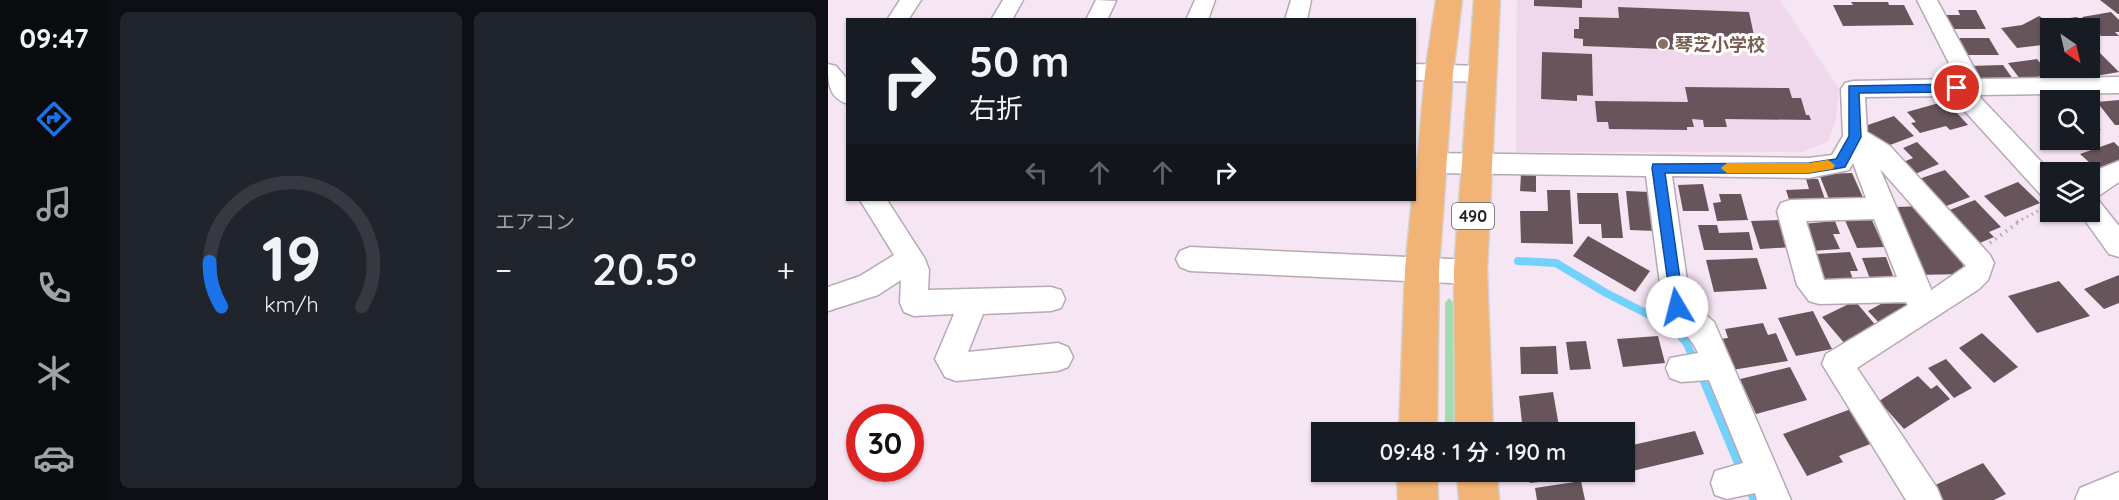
<!DOCTYPE html>
<html lang="ja">
<head>
<meta charset="utf-8">
<style>
  :root { --surface:#171b24; --page:#20242c; --text:#f1f3f6; --muted:#9ea1a6; --line:#363941; --accent:#1a73e8 }
  body { margin:0; font-family:Quicksand,"Noto Sans JP",sans-serif; background:var(--page); color:var(--text); height:100vh; display:flex; flex-direction:column; font-size:22px; white-space:nowrap }
  * { box-sizing:border-box; margin:0 }
  p { font-size:20px; color:var(--muted) }
  .icon { flex:none; width:33px; height:33px; fill:none; stroke:currentColor; stroke-width:2; stroke-linecap:round; stroke-linejoin:round }
  .map { position:relative; flex:1; overflow:hidden }
  .sheet { display:flex; flex-direction:column; gap:12px; padding:12px; background:#0d0f14; width:720px }
  .sheet>* { flex:none }
  .top-card { position:absolute; left:18px; top:18px; width:570px; height:183px; border-radius:0px; box-shadow:0 2px 4px #0004; background:#171b24; color:var(--text); overflow:hidden }
  .needle { width:39px; rotate:146deg }
  .controls { position:absolute; left:1212px; top:18px; display:grid; gap:12px }
  .controls a { display:grid; place-items:center; width:60px; height:60px; border-radius:0px; background:var(--surface); box-shadow:0 2px 4px #0004; font-size:30px }
  .speed { position:absolute; left:18px; top:404px; display:flex; gap:12px; font-size:30px; font-weight:700; text-align:center }
  .speed>* { display:grid; place-content:center; width:78px; height:78px; border-radius:50%; background:var(--surface); box-shadow:0 2px 4px #0004; line-height:1 }
  .speed .limit { border:9px solid #d22; background:#fff; color:#111 }
  .pin { position:absolute; display:grid; place-items:center; width:51px; height:51px; color:#fff; margin:-26px; border:3px solid #fff; border-radius:50%; box-shadow:0 2px 6px #0007 }
  .me { position:absolute; width:66px; margin:-33px; rotate:352deg; stroke-linejoin:round; filter:drop-shadow(0 0 4px #0008) }
  .turn { display:flex; align-items:center; gap:21px; height:126px; padding:0 24px; font-size:27px }
  .turn .icon { width:78px; height:78px; stroke-width:2.5 }
  .turn b { display:block; font-size:42px; line-height:51px }
  .lanes { display:flex; align-items:center; height:57px; padding:0 24px; background:#0003; justify-content:center; gap:30px; direction:ltr }
  .lanes .off { opacity:.35 }
  .big { font-size:45px; font-weight:600; line-height:1.1 }
  .sheet .card { flex:1; display:flex; flex-direction:column; justify-content:center; gap:9px; min-width:0; padding:0 21px; border-radius:9px; background:var(--page) }
  .sheet .dial { align-items:center; gap:0 }
  .dial svg { height:156px; overflow:visible; fill:none; stroke:var(--line); stroke-width:7; stroke-linecap:round; text-anchor:middle }
  .dial text { fill:var(--text); stroke:none }
  .heat { display:flex; justify-content:space-between; align-items:center; font-size:33px; direction:ltr }
  .sheet .tiles { flex:1; display:grid; gap:12px; grid-template-columns:repeat(2,1fr) }
  .trip { position:absolute; left:483px; top:422px; width:324px; height:60px; border-radius:0px; background:var(--surface); box-shadow:0 2px 4px #0004; font-weight:600; line-height:60px; text-align:center }
  main { display:flex; flex:1; min-height:0 }
  .tabs { display:flex; flex-direction:column; width:108px; justify-content:space-around; align-items:center; background:#090b0e; color:var(--muted) }
  .tabs .icon { width:42px; height:42px }
  .tabs .current { color:var(--accent) }
  .tabs b { font-size:27px; color:var(--text) }
  .map>svg:first-child { display:block }
</style>
</head>
<body>
<main>
<nav class="tabs">
<b>09:47</b>
<svg class="icon current" aria-label="directions" viewBox="0 0 24 24"><path d="M12 3l9 9-9 9-9-9zM9 14v-3h6M13 9l2 2-2 2"/></svg>
<svg class="icon" aria-label="music" viewBox="0 0 24 24"><path d="M9 18V5l10-2v13"/><circle cx="6" cy="18" r="3"/><circle cx="16" cy="16" r="3"/></svg>
<svg class="icon" aria-label="phone" viewBox="0 0 24 24"><path d="M5 4h4l2 5-3 2q2 4 5 5l2-3 5 2v4C11 20 4 13 5 4z"/></svg>
<svg class="icon" aria-label="climate" viewBox="0 0 24 24"><path d="M12 3v18M4 7l16 10M4 17L20 7"/></svg>
<svg class="icon" aria-label="car" viewBox="0 0 24 24"><path d="M5 17H2v-5l4-1 3-4h7l3 4 3 1v5h-3M9 17h6M6 11h13"/><circle cx="7" cy="17" r="2"/><circle cx="17" cy="17" r="2"/></svg>
</nav>
<section class="sheet">
<div class="tiles">
<div class="card dial"><svg viewBox="0 0 100 80">
<path d="M14 69A42 42 0 1 1 86 69"/>
<path d="M14 69A42 42 0 0 1 8 46" stroke="#1a73e8"/>
<text x="50" y="56" font-size="32" font-weight="700">19</text>
<text x="50" y="72" font-size="11">km/h</text>
</svg></div>
<div class="card"><p>エアコン</p>
<div class="heat"><a>−</a><b class="big">20.5°</b><a>+</a></div>
</div>
</div>
</section>
<div class="map">
<svg width="1291" height="500" viewBox="0 0 1291 500">
  <rect width="100%" height="100%" fill="#f6e6f4"/>
  <path fill="#efd8ec" d="M689,0H952L1011,89L1008,119L1000,142L974,152H688Z"/>
  <path fill="#a3dbb1" d="M621,298L626,303L627,432H617V303Z"/>
  <g fill="none" stroke-linecap="round" stroke-linejoin="round">
    <path stroke="#74d1fb" stroke-width="8" d="M690,261L728,263L778,293L847,328L859,344L867,362
      M872,372L914,473
      M920,486L926,500"/>
  </g>
  <path fill="#68555c" d="M706,0H754V8L706,6Z
    M1272,0H1291V14H1290Z
    M1023,2H1060L1061,5H1076L1086,25L1015,26L1005,5H1025Z
    M790,7L921,12L928,45L909,44L908,37L858,35L860,50L755,46V39L746,38V29H751V17L791,18Z
    M1130,10H1148L1158,29H1126L1118,15H1132Z
    M1283,12L1291,20V32H1287L1291,36H1273L1254,17Z
    M1211,16L1219,21L1249,17L1259,28H1222V44L1189,48L1173,28L1194,25Z
    M1124,38H1161L1171,55H1133Z
    M1262,45H1264L1291,72L1262,77L1253,68H1262Z
    M714,52L764,54L765,96L749,95V101L713,99Z
    M1209,59L1222,75L1192,79L1180,63Z
    M1175,65L1185,79L1151,81L1141,66Z
    M857,87L961,88L964,98H973L978,115H981L983,120L897,119L899,127H876L875,120L864,119L866,127H859V130L781,129L780,122H769L767,101L860,102Z
    M1291,100V125H1287L1269,102Z
    M1118,101L1140,125L1122,130L1118,126L1092,133L1083,123L1088,122L1079,112Z
    M1066,116L1086,136L1054,148L1034,127Z
    M1262,117L1273,130L1262,132Z
    M1089,142L1111,164L1080,177L1068,165L1085,158L1075,148Z
    M1286,142L1291,147V165L1272,172L1252,154Z
    M1117,170L1142,197L1113,208L1088,180Z
    M1024,173L1037,202L1003,204L991,174Z
    M693,174H708V192L692,191Z
    M978,179H990L999,205L963,206L958,190L981,189Z
    M1190,182L1212,203L1177,217L1156,196Z
    M875,184L881,211H855L850,185Z
    M719,190H742L745,244L693,243L692,211H720Z
    M798,191L822,192L827,231L802,230Z
    M749,193H790L795,238H774L773,224H751Z
    M891,194H913L920,220L889,221L885,203L893,202Z
    M1147,200L1173,227L1161,232L1166,237L1147,245L1119,211Z
    M1094,206L1108,224L1117,244L1125,243L1139,274L1086,275L1076,252H1087L1068,207Z
    M1042,216L1056,247L1029,248L1016,218Z
    M954,220L964,247L932,249L923,221Z
    M1007,221L1012,234H1005L1012,249L984,251L974,224Z
    M870,225H889L891,233L921,232L925,250H876Z
    M760,236L822,271L807,292L745,256Z
    M1022,252L1030,271H1022L1027,285L992,287L985,266H993L988,254Z
    M1058,257L1068,284H1044L1034,258Z
    M929,258L939,289L886,292L878,260Z
    M1291,275V303L1276,309L1256,289Z
    M1231,281L1262,316L1209,333L1180,296Z
    M1069,295L1082,309L1054,326L1040,311Z
    M1027,301L1050,328L1017,344L994,317Z
    M985,311L1004,349L968,356L950,318Z
    M935,323L940,335L948,333L960,361L904,370L891,339L900,338L897,329Z
    M1154,333L1190,367L1166,383L1131,348Z
    M830,336L837,363L795,367L789,339Z
    M758,341L763,369L742,370L738,342Z
    M728,346L730,374H693L692,347Z
    M1118,359L1144,388L1126,398L1100,368Z
    M962,367L979,400L928,414L912,379Z
    M1090,376L1103,389L1109,385L1122,399L1076,429L1051,401Z
    M725,392L732,432H695L691,396Z
    M1023,409L1045,443L1011,456L1015,462L979,476L955,434Z
    M867,431L876,454L758,482L755,471H796V436L800,446Z
    M1155,463L1178,494L1166,500H1112L1103,487Z
    M700,471H735L736,479L702,483Z
    M753,481L757,500H709L707,488Z"/>
  <g fill="none" stroke-linecap="round" stroke-linejoin="round">
    <g stroke="#b7a8b5" stroke-width="3">
      <path id="street" d="M72,0H93L80,20H59Z
        M175,0H195L184,20H163Z
        M268,0L288,1L279,20H258Z
        M367,0H387L380,20H358Z
        M463,0H483L479,20H457Z
        M1089,0H1109L1152,79L1291,77V93L1150,95L1223,172L1222,198L1213,195L1123,96L1037,97L1039,132L1062,146L1162,255L1166,263L1160,280L1151,289L1029,368L1109,488L1114,500H1078L994,364L998,354L1080,305L1078,302L991,304L981,301L969,285L949,211L953,203L962,200L1038,198L1025,163L1021,170L981,178L844,176L862,301L886,322L963,500H929L927,493L899,499L887,495L883,483L887,471L915,463L881,380L853,382L842,378L838,368L842,358L870,353C862,333 843,325 835,307L818,176L602,173L593,170L590,163L593,156L602,153L981,158L1004,155L1015,136L1013,89L1017,83L1025,81L1129,79ZM1052,169L1138,266L1102,291L1103,289ZM1046,219L1069,277L996,280L978,221Z
        M0,64L8,66L20,80V104C0,98 0,82 0,64Z
        M586,64L654,66L662,68L665,74L662,80L654,82L586,80Z
        M1291,161V182L1266,199L1271,201L1291,226V257L1281,254L1251,212H1262V176L1271,169Z
        M32,200H59L97,259L101,270L100,290L223,287L233,290L237,299L233,308L223,311L155,314L140,352L230,343L240,347L245,357L240,367L230,371L128,381L117,377L107,359L126,314L86,316L76,312L72,303L73,280L50,295L0,311V287L32,276L66,255Z
        M362,247L644,260L654,264L658,272L654,280L644,284L362,271L352,267L348,259L352,251Z
        M1291,472V500H1247L1252,488Z"/>
    </g>
    <g stroke="#d3d2d3" stroke-width="3">
      <path id="highway" d="M608,0H634L625,73L611,269L609,432H571L577,269L584,200H586L597,73Z
        M646,0H672L659,270L665,432H627L626,270Z
        M569,471H609L610,500H570Z
        M629,471H669L671,500H631Z"/>
    </g>
    <path stroke="#b3a7b2" stroke-width="3" stroke-dasharray="1.5 4" stroke-linecap="butt" d="M1189,222L1216,208"/>
    <path stroke="#b3a7b2" stroke-width="4" stroke-dasharray="1.5 5" stroke-linecap="butt" d="M1162,243L1192,221"/>
    <use href="#street" fill="#fff" fill-rule="evenodd"/>
    <use href="#highway" fill="#f2b377" fill-rule="evenodd"/>
  </g>
  <path fill="#1a73e8" stroke="#114b97" stroke-width="1.5" d="M1129,84L1134,88L1129,92L1031,93L1033,137L1017,167L1012,168L981,173H837L856,307L849,314L844,312L824,168L825,164L981,163L1008,159L1021,136V86Z"/>
  <path fill="#f59e0b" d="M1000,160L1007,165L1005,169L981,173H899L893,168L899,163H981Z"/>
  <circle fill="#8d6e63" stroke="#fff" stroke-width="2" cx="835" cy="44" r="6"/>
  <g text-anchor="middle" dominant-baseline="central" stroke-width="6" stroke-linejoin="round" paint-order="stroke">
    <rect fill="#fff" stroke="#666266" stroke-width="1.5" x="624" y="203" width="42" height="26" rx="4.5"/>
    <g font-size="16" font-weight="bold" fill="#251f25">
      <text x="645" y="216">490</text>
    </g>
    <g font-size="18" font-weight="bold" fill="#785e54" stroke="#fff" text-anchor="start">
      <text x="847" y="44">琴芝小学校</text>
    </g>
  </g>
</svg>
<div class="controls">
<a><svg class="needle" viewBox="-14 -14 28 28"><path d="M0-13l5 13h-10z" fill="#e53935"/><path d="M0 13l5-13h-10z" fill="#9ea1a6"/></svg></a>
<a><svg class="icon" aria-label="search" viewBox="0 0 24 24"><circle cx="10" cy="10" r="6"/><path d="M15 15l6 6"/></svg></a>
<a><svg class="icon" aria-label="layers" viewBox="0 0 24 24"><path d="M12 4l9 5-9 5-9-5zM3 14l9 5 9-5"/></svg></a>
</div>
<div class="speed"><div class="limit">30</div></div>
<div class="pin" style="left:1129px;top:88px;background:#d93025"><svg class="icon" aria-label="arrive" viewBox="0 0 24 24"><path d="M6 21V4h12l-3 4 3 4H6"/></svg></div>
<svg class="me" style="left:849px;top:307px" viewBox="-20 -20 40 40"><circle r="19" fill="#fff"/><path d="M0-13L10 11 0 6-10 11z" fill="#1a73e8"/></svg>
<div class="trip">09:48 · 1 分 · 190 m</div>
<div class="top-card">
<div class="turn"><svg class="icon" aria-label="right" viewBox="0 0 24 24"><path d="M7 20v-9h11M14 6l5 5-5 5"/></svg><div><b>50 m</b>右折</div></div>
<div class="lanes"><svg class="icon off" aria-label="left" viewBox="0 0 24 24"><path d="M17 20v-9H6M10 6l-5 5 5 5"/></svg><svg class="icon off" aria-label="ahead" viewBox="0 0 24 24"><path d="M12 20V5M6 11l6-6 6 6"/></svg><svg class="icon off" aria-label="ahead" viewBox="0 0 24 24"><path d="M12 20V5M6 11l6-6 6 6"/></svg><svg class="icon" aria-label="right" viewBox="0 0 24 24"><path d="M7 20v-9h11M14 6l5 5-5 5"/></svg></div>
</div>
</div>
</main>
</body>
</html>
